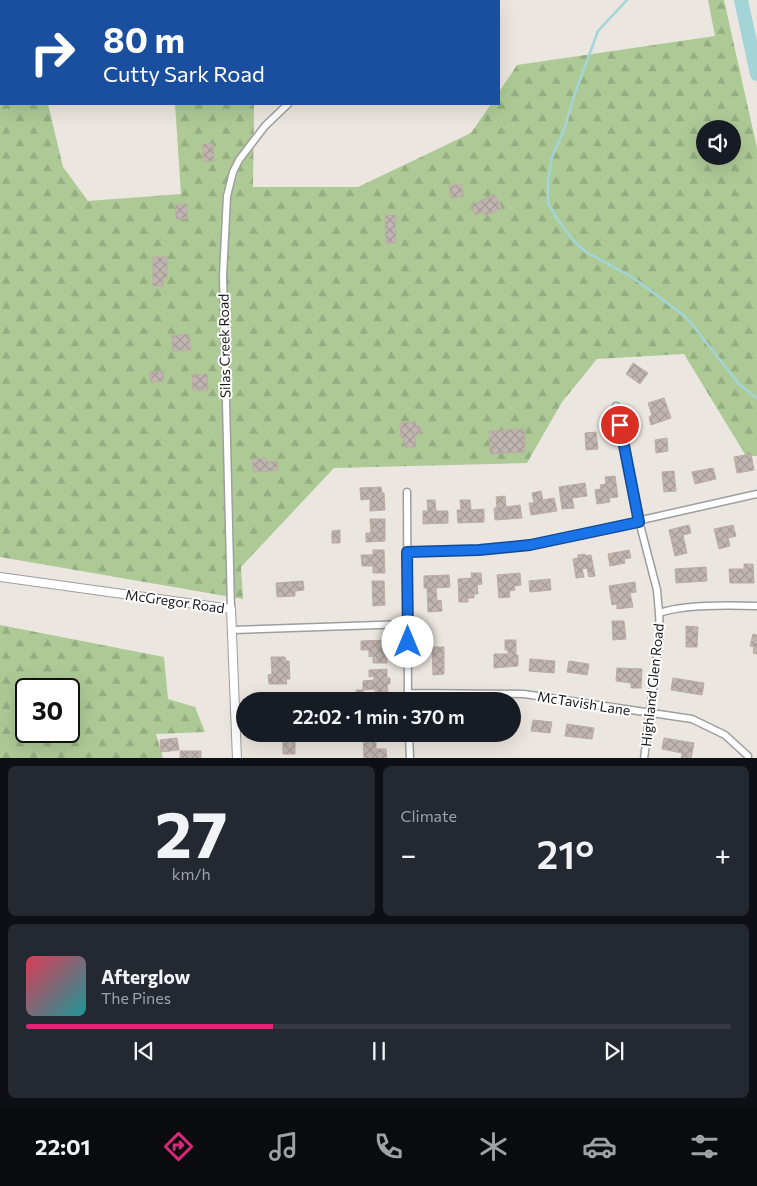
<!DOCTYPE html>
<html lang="en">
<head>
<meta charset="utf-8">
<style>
  :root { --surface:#171b24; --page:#242831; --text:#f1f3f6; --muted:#9ea1a6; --line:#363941; --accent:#db2777 }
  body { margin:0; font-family:Commissioner,sans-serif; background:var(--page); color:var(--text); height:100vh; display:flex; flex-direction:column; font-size:19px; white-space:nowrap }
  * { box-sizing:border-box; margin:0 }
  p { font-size:16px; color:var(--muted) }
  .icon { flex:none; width:28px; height:28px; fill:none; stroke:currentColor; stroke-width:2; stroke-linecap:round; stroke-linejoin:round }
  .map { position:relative; height:758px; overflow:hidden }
  .details { display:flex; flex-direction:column; gap:8px; padding:8px; background:#0d0f14; flex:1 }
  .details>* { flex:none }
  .banner { position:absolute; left:0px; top:0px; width:500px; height:105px; box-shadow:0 5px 20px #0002; background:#1a4fa0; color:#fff; overflow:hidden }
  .controls { position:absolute; left:696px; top:120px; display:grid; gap:10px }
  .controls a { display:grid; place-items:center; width:45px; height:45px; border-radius:50%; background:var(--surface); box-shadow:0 5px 20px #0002; font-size:25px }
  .speed { position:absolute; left:15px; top:678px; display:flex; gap:10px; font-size:25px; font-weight:700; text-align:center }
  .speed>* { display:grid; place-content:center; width:65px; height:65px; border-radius:50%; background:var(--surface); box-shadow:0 5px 20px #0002; line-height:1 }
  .speed .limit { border:2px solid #111; border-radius:8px; background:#fff; color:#111 }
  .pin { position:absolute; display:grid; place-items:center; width:42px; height:42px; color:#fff; margin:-21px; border:2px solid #fff; border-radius:50%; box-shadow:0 1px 5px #0007 }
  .me { position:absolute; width:55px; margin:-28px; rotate:0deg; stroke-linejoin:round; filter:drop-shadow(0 0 4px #0008) }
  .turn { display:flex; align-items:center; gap:18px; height:105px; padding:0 20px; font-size:22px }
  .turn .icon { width:65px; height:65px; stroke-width:2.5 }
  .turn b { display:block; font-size:35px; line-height:42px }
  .big { font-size:38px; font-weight:600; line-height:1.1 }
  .details .card { flex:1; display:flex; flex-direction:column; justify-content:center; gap:8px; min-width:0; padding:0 18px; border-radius:8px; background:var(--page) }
  .details .dial { align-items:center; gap:0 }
  .dial b { font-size:65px; line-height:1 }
  .song { display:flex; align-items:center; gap:15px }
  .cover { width:60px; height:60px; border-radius:8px; background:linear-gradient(135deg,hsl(350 70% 55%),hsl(180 70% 35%)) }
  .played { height:5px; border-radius:2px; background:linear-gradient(90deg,var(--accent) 35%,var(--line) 35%) }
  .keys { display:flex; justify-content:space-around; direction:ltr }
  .heat { display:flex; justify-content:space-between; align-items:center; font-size:28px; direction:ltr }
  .details .tiles { flex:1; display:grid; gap:8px; grid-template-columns:1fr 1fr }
  .card:last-child { grid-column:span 2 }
  .trip { position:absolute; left:236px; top:692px; width:285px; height:50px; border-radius:25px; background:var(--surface); box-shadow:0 5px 20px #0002; font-weight:600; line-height:50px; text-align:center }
  .menu { display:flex; height:80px; justify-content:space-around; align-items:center; background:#090b0e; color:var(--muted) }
  .menu .icon { width:35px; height:35px }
  .menu .active { color:var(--accent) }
  .menu b { font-size:22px; color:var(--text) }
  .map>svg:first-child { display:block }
</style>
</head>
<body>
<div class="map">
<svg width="757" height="759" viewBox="0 0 757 759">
  <defs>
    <pattern id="forest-firs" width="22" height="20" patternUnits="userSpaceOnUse" patternTransform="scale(1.25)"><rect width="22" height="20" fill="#adca96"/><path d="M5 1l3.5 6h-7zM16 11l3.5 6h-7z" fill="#94ad81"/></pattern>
    <pattern id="building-cross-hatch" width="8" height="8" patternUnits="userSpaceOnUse" patternTransform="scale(1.25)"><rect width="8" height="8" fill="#c0b5b0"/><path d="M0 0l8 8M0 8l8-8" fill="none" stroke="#a49b97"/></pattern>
  </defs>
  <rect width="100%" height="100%" fill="#ece6e0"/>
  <path fill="url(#forest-firs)" fill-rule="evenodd" d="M708,0H724L757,148V456H746L684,354L597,359L562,402L527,463L334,468L241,567L243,599L0,557V101L1,104H48L63,167L88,201L181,194L175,104H254L253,187H358L471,133L491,104H499V92L517,65L715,36ZM705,129H732V156H705Z
    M0,625L164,657L168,699L195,707L205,732L156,734L163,758H0ZM26,689H69V731H26Z"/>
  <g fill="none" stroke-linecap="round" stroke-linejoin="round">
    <path stroke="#a2d4d8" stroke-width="2.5" d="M627,0L598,31L574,96L565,127L552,157L548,181V203L558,220L572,239L586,252L632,277L686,317L739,384L757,398"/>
    <path stroke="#a2d4d8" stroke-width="14" d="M741,0L757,74"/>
  </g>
  <path fill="url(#building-cross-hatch)" stroke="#bdaba3" d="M203,144H213L214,161H203Z
    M461,184L463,196L451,198L449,186Z
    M494,194L502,208L486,216L483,211L475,215L471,206Z
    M187,204V219H176L175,205Z
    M395,215L396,243H386L385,216Z
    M153,257H167V278H163V286H153Z
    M189,334L191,350L173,351L172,336Z
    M633,363L648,373L640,384L626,374Z
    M163,371L164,381L151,382L150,372Z
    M207,374L208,390H193L192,375Z
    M664,398L671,418L651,425L649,417L652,415L648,403Z
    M416,422V426H420V434H415L416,447H405L404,438H401L400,423Z
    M524,429L525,452L490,454L489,431Z
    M596,432L598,449L586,450L585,433Z
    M667,438L668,451L656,453L655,440Z
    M751,454L754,470L737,473L734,457Z
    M266,458V462L277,461L278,470L254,472L252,459Z
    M713,468L716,479L695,484L692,472Z
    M674,471L676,491L664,492L662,472Z
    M615,476L618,497L609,498L610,502L597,504L595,490L601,489L600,485L606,484L605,477Z
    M585,483L587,496L572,498L574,508L562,509L559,487Z
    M381,487L382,493H384L385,510L370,511V499L361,500L360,488Z
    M541,491L543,500L554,498L557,511L531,515L529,503H534L532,493Z
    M505,496L506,507L520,505L522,518L495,520L494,508H497L496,497Z
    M427,500H435L436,511H448V523L423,524V511H428Z
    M460,500H470L471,510L484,509V522L458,523L457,510H461Z
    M370,519H385V541L366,542V533H371Z
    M689,525L691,533L683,535L687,553L675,556L669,530Z
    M733,525L736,536L728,538L730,546L719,549L714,529Z
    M340,530V543H332V531Z
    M373,550H384L385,573H373V566H362L361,555H373Z
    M629,550L631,558L624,559L625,563L610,566L608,554Z
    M585,554V556L591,555L595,576L589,577L587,568L582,569L584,577L576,578L573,559L578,558V555Z
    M744,564H753L754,583H730L729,569H744Z
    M706,567L707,581L676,583L675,569Z
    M471,573H481L482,584L477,585L478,594H474V598H468V602H459L458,579L472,578Z
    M520,573L521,585L514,586L515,590L509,591L510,597L499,598L497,575Z
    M449,575L450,587L436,588L437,601L441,600L442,611L428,612L427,588H424V576Z
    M550,579L551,590L530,592L529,581Z
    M303,581L304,590L295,591V596L277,597L276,583Z
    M372,581H384L385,605L373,606Z
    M635,582L636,592L630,593L633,607L617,609V604L612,605L609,586Z
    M612,621H624L626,639L613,640Z
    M686,626L698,627L697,647H686Z
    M753,634L757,635V654L753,653L754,647L750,646Z
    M386,640L387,663H373V656L369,657V650H361V641Z
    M505,640H516V655H518V666L494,668V654H508V650H505Z
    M432,647H444V674L433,675Z
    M271,657H285L286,661H289L290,679H286L287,684H269L268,675L272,674Z
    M530,659L555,661L554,673L529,671Z
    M569,661L589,664L587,675L567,672Z
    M617,668L642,669L641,688H631V683L616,681Z
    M387,669V678H390V684H387L388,692L375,693V689L363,690V681L374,680V676L369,677V670Z
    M673,678L704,683L702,695L671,690Z
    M356,690H363L364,699H356Z
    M512,718H516V731H512Z
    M533,720L552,722L550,733L531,731Z
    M567,724L594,728L592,739L565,736Z
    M283,734H292V739H295V754H283Z
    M376,734V749H386L387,759H364L363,735Z
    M427,734H437V738H427Z
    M463,734H472L473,740H463Z
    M177,738L179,750L161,752L160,740Z
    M664,738L694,743L691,759H681L682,753L662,749Z
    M180,751H201V759H180Z"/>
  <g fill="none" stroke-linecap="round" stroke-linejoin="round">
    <g stroke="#9e9e9e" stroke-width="9">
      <path id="minor" d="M328,1L329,0
        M616,406L639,521L657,590L659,613L660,634L644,759
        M407,492L408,701
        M407,552L479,550L530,545L757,494
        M231,609L223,276L227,196L233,172L239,160L265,126L288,104
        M659,613C684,604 730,605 757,606
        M232,630L408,624
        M408,693L524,694L692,719L725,735L748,756
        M409,734L410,759"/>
    </g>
    <g stroke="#9e9e9e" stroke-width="10">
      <path id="tertiary" d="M0,577L231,609L237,759"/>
    </g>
    <use href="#minor" stroke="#fff" stroke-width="6"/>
    <use href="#tertiary" stroke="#fff" stroke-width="8"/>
  </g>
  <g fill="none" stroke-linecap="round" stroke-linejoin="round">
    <g stroke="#114b97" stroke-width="12">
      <path id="route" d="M408,642L407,552L479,550L530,545L639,522L620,425"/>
    </g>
    <use href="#route" stroke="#1a73e8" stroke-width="9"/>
  </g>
  <g text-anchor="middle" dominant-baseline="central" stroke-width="4" stroke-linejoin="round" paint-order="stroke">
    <g font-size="14" fill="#1a1a1a" stroke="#fff">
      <text transform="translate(224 346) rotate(-91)">Silas Creek Road</text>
      <text transform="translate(175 601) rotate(8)">McGregor Road</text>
      <text transform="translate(652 685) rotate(-84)">Highland Glen Road</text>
      <text transform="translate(584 703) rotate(9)">McTavish Lane</text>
    </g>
  </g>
</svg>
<div class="controls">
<a><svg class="icon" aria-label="sound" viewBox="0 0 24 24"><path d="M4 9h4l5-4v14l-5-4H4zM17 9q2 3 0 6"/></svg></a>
</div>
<div class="speed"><div class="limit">30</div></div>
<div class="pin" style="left:620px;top:425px;background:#d93025"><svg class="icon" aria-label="arrive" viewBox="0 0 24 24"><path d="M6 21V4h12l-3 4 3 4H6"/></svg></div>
<svg class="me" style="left:408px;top:642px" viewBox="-20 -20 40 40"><circle r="19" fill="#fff"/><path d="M0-13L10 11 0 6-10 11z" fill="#1a73e8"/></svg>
<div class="trip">22:02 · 1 min · 370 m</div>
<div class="banner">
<div class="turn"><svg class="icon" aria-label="right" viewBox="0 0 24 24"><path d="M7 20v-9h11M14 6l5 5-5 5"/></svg><div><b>80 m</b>Cutty Sark Road</div></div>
</div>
</div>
<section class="details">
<div class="tiles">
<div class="card dial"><b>27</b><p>km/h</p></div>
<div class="card"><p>Climate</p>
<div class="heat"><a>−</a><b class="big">21°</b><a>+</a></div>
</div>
<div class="card">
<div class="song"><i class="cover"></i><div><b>Afterglow</b><p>The Pines</p></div></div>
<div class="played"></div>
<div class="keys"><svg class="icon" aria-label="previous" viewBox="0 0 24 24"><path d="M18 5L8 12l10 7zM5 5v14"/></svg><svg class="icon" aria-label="pause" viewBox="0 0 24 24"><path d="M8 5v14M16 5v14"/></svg><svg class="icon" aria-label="next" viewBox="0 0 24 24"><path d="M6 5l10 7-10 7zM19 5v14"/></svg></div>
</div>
</div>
</section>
<nav class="menu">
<b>22:01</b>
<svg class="icon active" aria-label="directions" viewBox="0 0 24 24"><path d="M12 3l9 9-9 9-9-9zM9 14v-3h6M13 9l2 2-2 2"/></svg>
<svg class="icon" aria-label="music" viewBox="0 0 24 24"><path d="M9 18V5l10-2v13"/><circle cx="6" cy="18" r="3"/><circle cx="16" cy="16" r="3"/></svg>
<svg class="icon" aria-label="phone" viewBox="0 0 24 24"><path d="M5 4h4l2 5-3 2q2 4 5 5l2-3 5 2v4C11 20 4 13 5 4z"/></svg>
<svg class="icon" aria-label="climate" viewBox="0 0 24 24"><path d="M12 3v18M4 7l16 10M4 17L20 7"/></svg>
<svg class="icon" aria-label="car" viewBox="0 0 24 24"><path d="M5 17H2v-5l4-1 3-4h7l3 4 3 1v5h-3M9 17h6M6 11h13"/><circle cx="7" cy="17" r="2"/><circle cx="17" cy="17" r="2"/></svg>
<svg class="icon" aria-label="filters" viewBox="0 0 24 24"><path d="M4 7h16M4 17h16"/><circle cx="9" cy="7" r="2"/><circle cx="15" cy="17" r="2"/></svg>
</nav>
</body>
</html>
